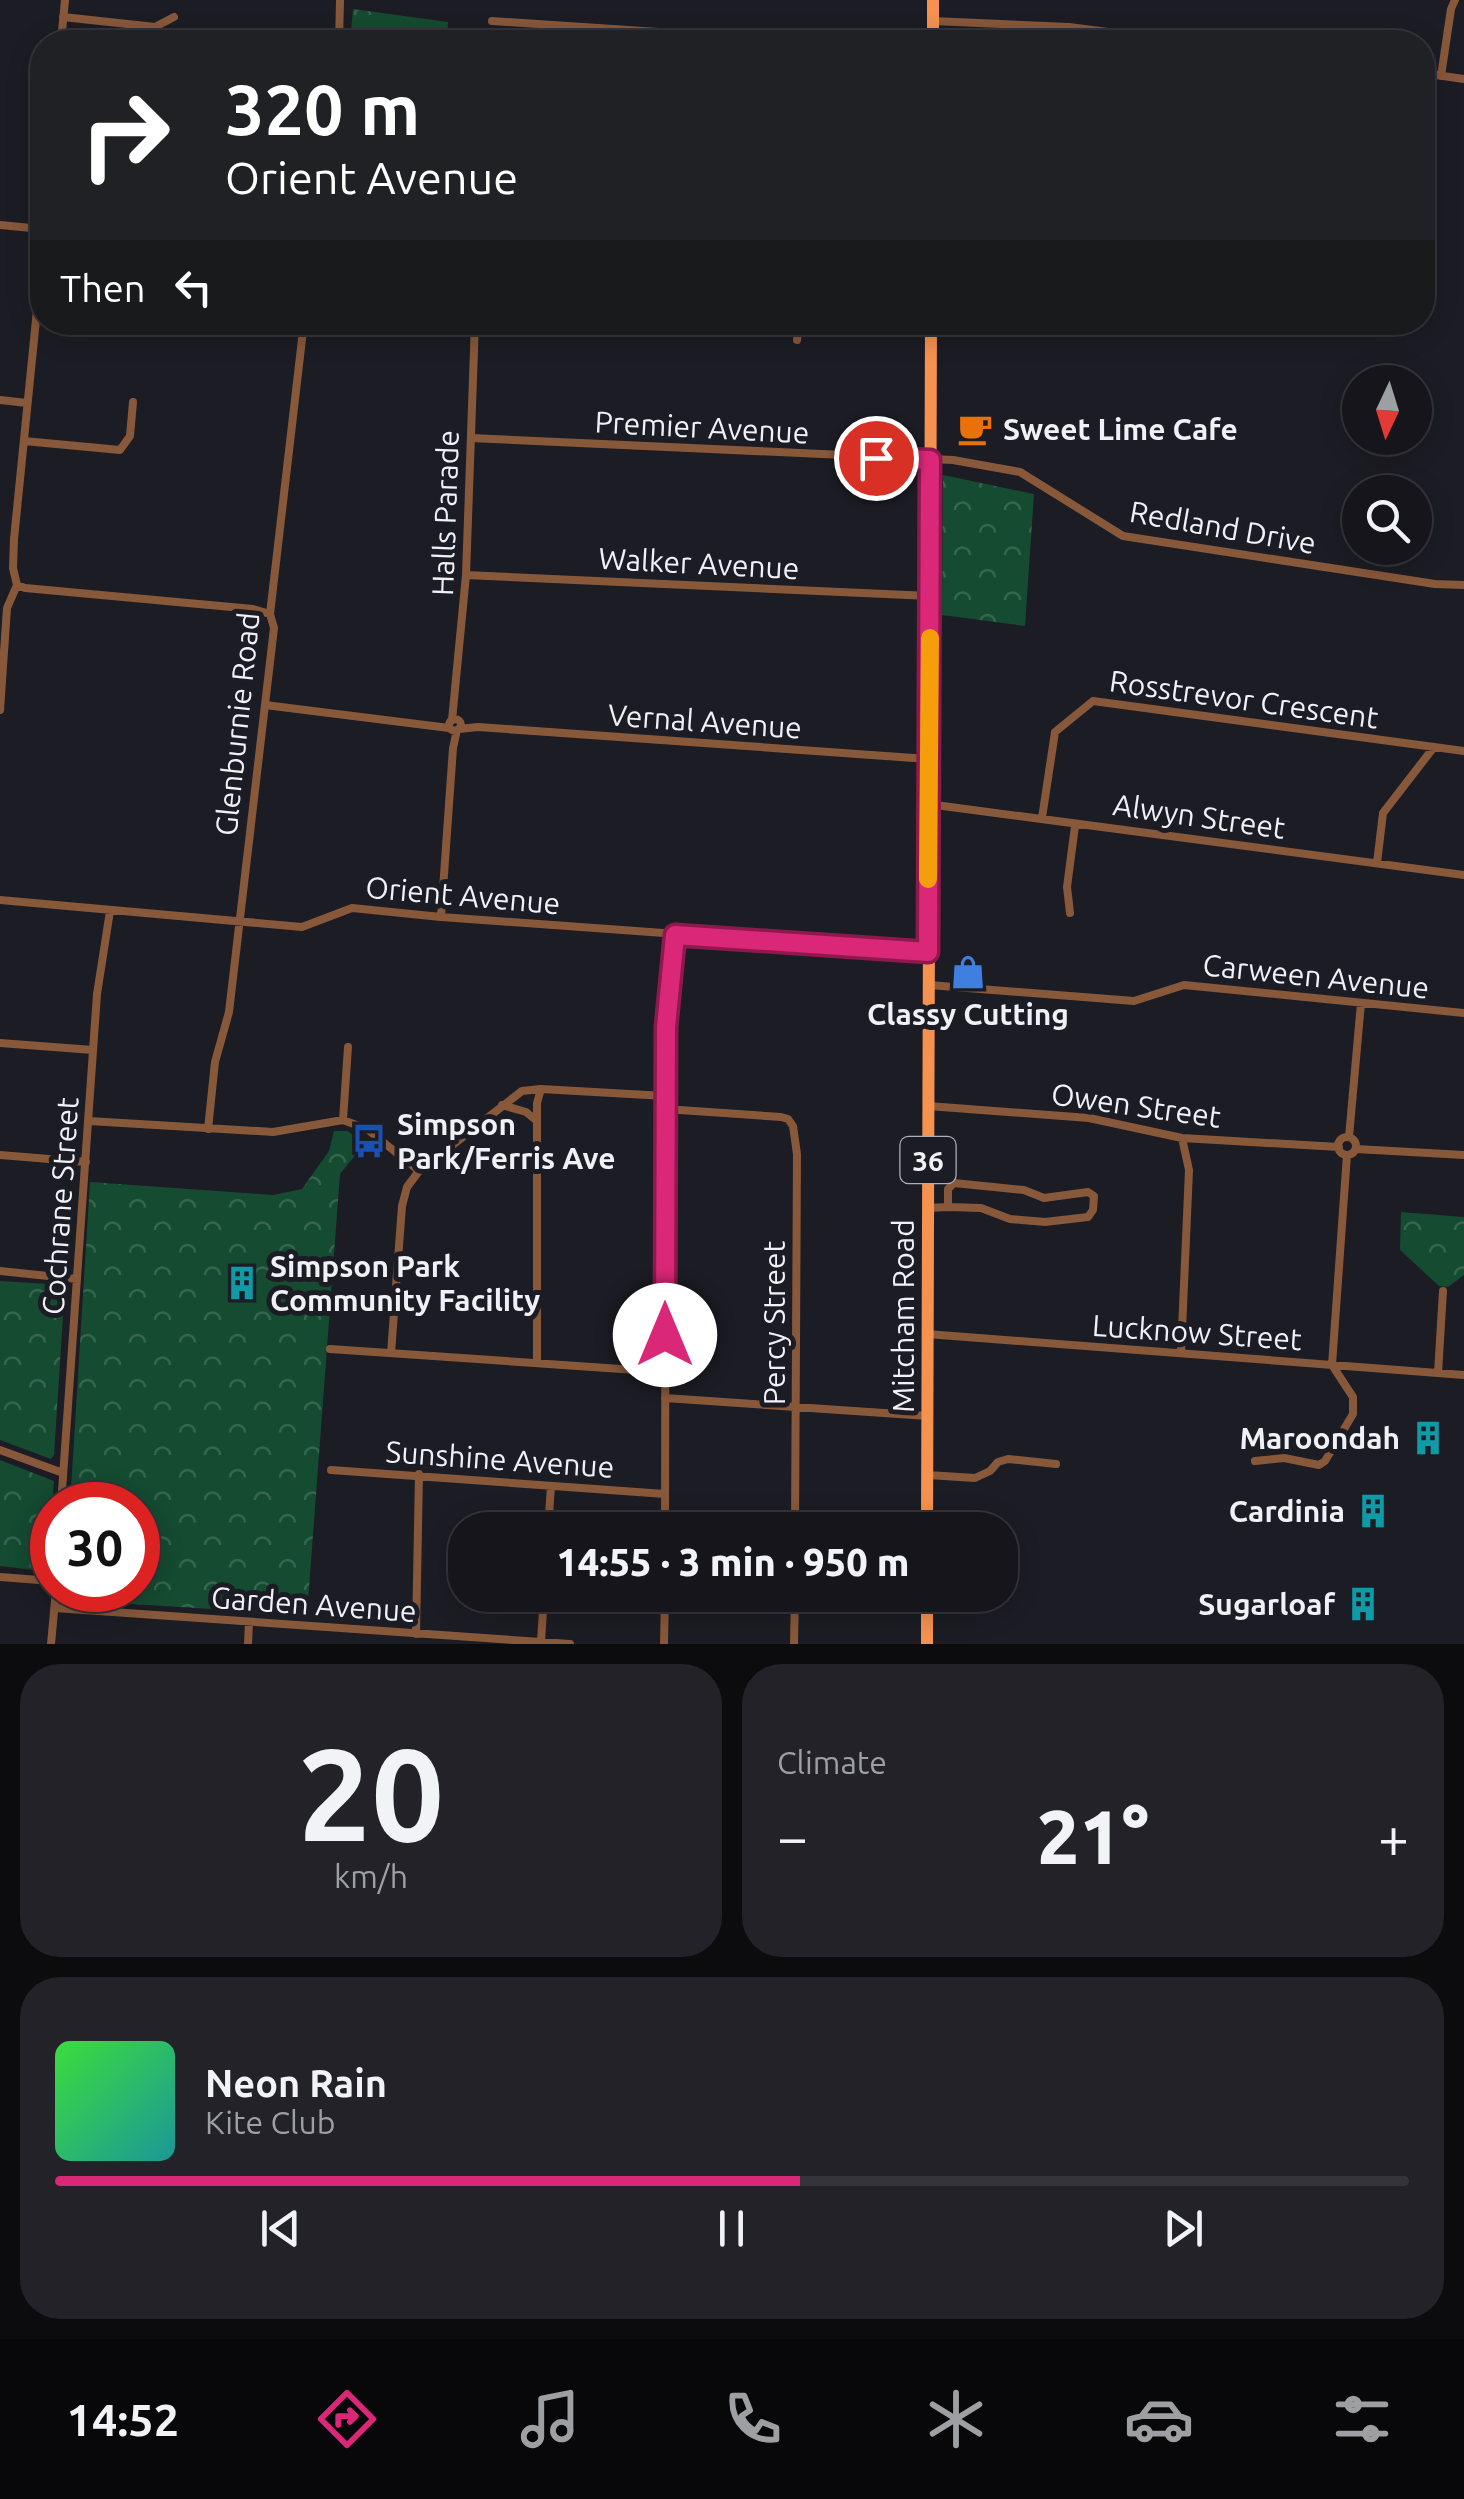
<!DOCTYPE html>
<html lang="en">
<head>
<meta charset="utf-8">
<style>
  :root { --surface:#15151b; --page:#222228; --text:#f1f3f6; --muted:#9d9fa3; --line:#34343a; --accent:#db2777 }
  body { margin:0; font-family:Ubuntu,sans-serif; background:var(--page); color:var(--text); height:100vh; display:flex; flex-direction:column; font-size:38px; white-space:nowrap }
  * { box-sizing:border-box; margin:0 }
  p { font-size:32px; color:var(--muted) }
  .icon { flex:none; width:55px; height:55px; fill:none; stroke:currentColor; stroke-width:2; stroke-linecap:round; stroke-linejoin:round }
  .map { position:relative; height:1644px; overflow:hidden }
  .drawer { display:flex; flex-direction:column; gap:20px; padding:20px; background:#0c0c0f; flex:1 }
  .drawer>* { flex:none }
  .guide { position:absolute; left:30px; top:30px; width:1405px; height:305px; border-radius:40px; box-shadow:0 5px 25px #0003,0 0 0 2px var(--line); background:#202124; color:#fff; overflow:hidden }
  .needle { width:65px; rotate:184deg }
  .buttons { position:absolute; left:1342px; top:365px; display:grid; gap:20px }
  .buttons a { display:grid; place-items:center; width:90px; height:90px; border-radius:50%; background:var(--surface); box-shadow:0 5px 25px #0003,0 0 0 2px var(--line); font-size:50px }
  .speed { position:absolute; left:30px; top:1482px; display:flex; gap:20px; font-size:50px; font-weight:700; text-align:center }
  .speed>* { display:grid; place-content:center; width:130px; height:130px; border-radius:50%; background:var(--surface); box-shadow:0 5px 25px #0003,0 0 0 2px var(--line); line-height:1 }
  .speed .limit { border:15px solid #d22; background:#fff; color:#111 }
  .pin { position:absolute; display:grid; place-items:center; width:85px; height:85px; color:#fff; margin:-42px; border:5px solid #fff; border-radius:50%; box-shadow:0 2px 10px #0007 }
  .me { position:absolute; width:110px; margin:-55px; rotate:0deg; stroke-linejoin:round; filter:drop-shadow(0 0 8px #0008) }
  .turn { display:flex; align-items:center; gap:35px; height:210px; padding:0 30px; font-size:45px }
  .turn .icon { width:130px; height:130px; stroke-width:2.5 }
  .turn b { display:block; font-size:70px; line-height:85px }
  .then { display:flex; align-items:center; height:95px; padding:0 30px; background:#0003; gap:20px; font-size:38px }
  .big { font-size:75px; font-weight:800; line-height:1.1 }
  .drawer .card { flex:1; display:flex; flex-direction:column; justify-content:center; gap:15px; min-width:0; padding:0 35px; border-radius:40px; background:var(--page) }
  .drawer .dial { align-items:center; gap:0 }
  .dial b { font-size:130px; line-height:1 }
  .song { display:flex; align-items:center; gap:30px }
  .cover { width:120px; height:120px; border-radius:15px; background:linear-gradient(135deg,hsl(120 70% 55%),hsl(180 70% 35%)) }
  .played { height:10px; border-radius:5px; background:linear-gradient(90deg,var(--accent) 55%,var(--line) 55%) }
  .keys { display:flex; justify-content:space-around; direction:ltr }
  .heat { display:flex; justify-content:space-between; align-items:center; font-size:55px; direction:ltr }
  .drawer .tiles { flex:1; display:grid; gap:20px; grid-template-columns:1fr 1fr }
  .card:last-child { grid-column:span 2 }
  .trip { position:absolute; left:448px; top:1512px; width:570px; height:100px; border-radius:40px; background:var(--surface); box-shadow:0 5px 25px #0003,0 0 0 2px var(--line); font-weight:800; line-height:100px; text-align:center }
  .menu { display:flex; height:160px; justify-content:space-around; align-items:center; background:#08080b; color:var(--muted) }
  .menu .icon { width:70px; height:70px }
  .menu .on { color:var(--accent) }
  .menu b { font-size:45px; color:var(--text) }
  .map>svg:first-child { display:block }
</style>
</head>
<body>
<div class="map">
<svg width="1464" height="1644" viewBox="0 0 1464 1644">
  <defs>
    <pattern id="park-crowns" width="20" height="18" patternUnits="userSpaceOnUse" patternTransform="scale(2.5)"><rect width="20" height="18" fill="#144b31"/><path d="M2 6a3 3 0 1 1 6 0M12 15a3 3 0 1 1 6 0" fill="none" stroke="#36654f"/></pattern>
  </defs>
  <rect width="100%" height="100%" fill="#1c1c24"/>
  <path fill="url(#park-crowns)" d="M353,9L448,22L447,42H350Z
    M943,475L1034,494L1025,626L942,615Z
    M334,1131H347L366,1142L340,1174L307,1615L68,1600L65,1590H138V1505H70L90,1182L273,1195L302,1189L329,1151Z
    M1401,1212L1464,1217V1275L1448,1287L1439,1286L1400,1250Z
    M0,1281L65,1285L54,1455L51,1459L0,1440Z
    M0,1460L54,1481L47,1567L44,1571L0,1566Z"/>
  <g fill="none" stroke-linecap="round" stroke-linejoin="round">
    <path stroke="#88583a" stroke-width="8" d="M63,17L155,27L174,17
      M492,21L809,42
      M933,21L1069,27L1186,42
      M61,42L65,0
      M339,42L340,0
      M1422,73L1464,79
      M1441,76L1451,9L1455,0
      M0,225L42,229
      M797,340L799,322
      M0,400L27,403
      M471,438L953,460L1020,472L1123,536L1435,584L1464,585
      M24,441L120,450L130,436L133,402
      M466,575L930,596
      M17,585L25,588L253,609L270,614
      M265,705L449,728
      M0,710L7,608L17,585L13,568L14,539L42,260
      M449 725a6 6 0 1 1 12 0a6 6 0 1 1-12 0Z
      M452,720L466,575L475,322
      M459,729L478,727L928,759
      M928,804L1464,875
      M1042,818L1055,732L1093,701L1464,751
      M1377,863L1383,813L1434,747
      M0,900L302,927L352,908L441,917L927,952
      M1070,913L1067,887L1075,826
      M441,917L453,748L457,730
      M929,985L1134,1001L1184,985L1464,1013
      M0,1043L93,1050
      M502,1105L526,1112L537,1121
      M928,1106L1089,1118L1182,1138L1339,1147
      M665,1109L781,1117L788,1119L793,1126L797,1154L795,1530
      M343,1120L348,1047
      M89,1121L273,1132L343,1120L367,1129L419,1171
      M208,1129L215,1062L229,1012L274,628L270,614L304,322
      M1349,1137L1361,1003
      M1338 1146a9 9 0 1 1 18 0a9 9 0 1 1-18 0Z
      M1356,1149L1464,1155
      M0,1155L86,1162
      M928,1208L948,1207V1189L954,1183L1024,1190L1044,1198L1088,1192L1094,1196L1093,1210L1088,1217L1045,1222L1010,1219L981,1208L948,1207
      M0,1271L77,1279
      M927,1334L1464,1375
      M330,1349L665,1372
      M391,1353L402,1206L407,1187L419,1171L522,1091L541,1089L665,1096
      M1181,1353L1189,1170L1182,1138
      M537,1363V1103L541,1089
      M1438,1373L1443,1291
      M665,1398L928,1416
      M0,1450L63,1473
      M1255,1461L1284,1458L1319,1465L1325,1461L1353,1414V1397L1332,1365L1347,1155
      M331,1470L665,1494
      M928,1475L975,1478L990,1471L998,1462L1008,1459L1056,1464
      M61,1505L97,994L110,911
      M548,1530L551,1486
      M665,1530L666,1027L675,935
      M0,1577L52,1581
      M55,1608L570,1644
      M416,1634L419,1474
      M541,1642L544,1595
      M51,1644L56,1590
      M248,1644L249,1622
      M664,1644L665,1595
      M794,1644L795,1595"/>
    <path stroke="#f59250" stroke-width="12" d="M933,42V0
      M927,1530L931,322
      M927,1644V1595"/>
  </g>
  <g fill="none" stroke-linecap="round" stroke-linejoin="round">
    <g stroke="#8e194d" stroke-width="25">
      <path id="route" d="M665,1335L666,1027L675,935L928,952L930,460L876,458"/>
    </g>
    <use href="#route" stroke="#db2777" stroke-width="18"/>
    <path stroke="#f59e0b" stroke-width="18" d="M928,879L930,638"/>
  </g>
  <defs>
    <g id="cafe-bare" transform="scale(2.7)"><path d="M-5.5-4.5H6V0H3Q3 3.5 0 3.5H-2.5Q-5.5 3.5-5.5 0ZM3-3.2v2h1.7v-2ZM-6 4.5H4V6H-6Z" fill="#e8710a" stroke="#1c1c24" stroke-width="2.5" paint-order="stroke"/></g>
    <g id="shop-bare" transform="scale(2.7)"><path d="M-5-2.5h2.3a2.7 3.5 0 0 1 5.4 0H5L5.5 6h-11ZM-1.5-2.5h3a1.5 2.3 0 0 0-3 0Z" fill="#3f7fe0" stroke="#1c1c24" stroke-width="2.5" paint-order="stroke"/></g>
    <g id="bus-bare" transform="scale(2.7)"><path d="M-5-6H5V4H4V6H2V4H-2V6H-4V4H-5ZM-3.5-4V0h7V-4ZM-3.5 1.2v1.5H-2V1.2ZM2 1.2v1.5H3.5V1.2Z" fill="#1a4fb4" stroke="#1c1c24" stroke-width="2.5" paint-order="stroke"/></g>
    <g id="building-bare" transform="scale(2.7)"><path d="M-4-6H4V6H1V3H-1V6H-4ZM-2.5-4.3h1.7v1.8h-1.7ZM.8-4.3h1.7v1.8H.8ZM-2.5-1h1.7V.8h-1.7ZM.8-1h1.7V.8H.8Z" fill="#0f9aa8" stroke="#1c1c24" stroke-width="2.5" paint-order="stroke"/></g>
  </defs>
  <g fill-rule="evenodd">
    <use href="#cafe-bare" x="975" y="429"/>
    <use href="#shop-bare" x="968" y="972"/>
    <use href="#bus-bare" x="369" y="1141"/>
    <use href="#building-bare" x="242" y="1283"/>
    <use href="#building-bare" x="1428" y="1438"/>
    <use href="#building-bare" x="1373" y="1511"/>
    <use href="#building-bare" x="1363" y="1604"/>
  </g>
  <g text-anchor="middle" dominant-baseline="central" stroke-width="10" stroke-linejoin="round" paint-order="stroke">
    <rect fill="#1c1c24" stroke="#b0b0b7" stroke-width="2.5" x="900.5" y="1137" width="55" height="46" rx="8"/>
    <g font-size="28" font-weight="bold" fill="#f0f0f6">
      <text x="928" y="1160">36</text>
    </g>
    <g font-size="30" fill="#f0f0f6" stroke="#1c1c24">
      <text transform="translate(702 427) rotate(3)">Premier Avenue</text>
      <text transform="translate(445 513) rotate(-88)">Halls Parade</text>
      <text transform="translate(1223 527) rotate(10)">Redland Drive</text>
      <text transform="translate(699 563) rotate(3)">Walker Avenue</text>
      <text transform="translate(1244 699) rotate(8)">Rosstrevor Crescent</text>
      <text transform="translate(705 721) rotate(4)">Vernal Avenue</text>
      <text transform="translate(237 724) rotate(-84)">Glenburnie Road</text>
      <text transform="translate(1199 816) rotate(8)">Alwyn Street</text>
      <text transform="translate(463 895) rotate(5)">Orient Avenue</text>
      <text transform="translate(1316 976) rotate(6)">Carween Avenue</text>
      <text transform="translate(1136 1105) rotate(8)">Owen Street</text>
      <text transform="translate(60 1206) rotate(-86)">Cochrane Street</text>
      <text transform="translate(903 1316) rotate(-90)">Mitcham Road</text>
      <text transform="translate(774 1323) rotate(-90)">Percy Street</text>
      <text transform="translate(1197 1332) rotate(4)">Lucknow Street</text>
      <text transform="translate(500 1459) rotate(4)">Sunshine Avenue</text>
      <text transform="translate(314 1604) rotate(4)">Garden Avenue</text>
    </g>
    <g font-size="30" font-weight="bold" fill="#f0f0f6" stroke="#1c1c24" text-anchor="start">
      <text x="1003" y="429">Sweet Lime Cafe</text>
      <text x="968" y="1014" text-anchor="middle">Classy Cutting</text>
      <text x="397" y="1124">Simpson<tspan x="397" dy="34">Park/Ferris Ave</tspan></text>
      <text x="270" y="1266">Simpson Park<tspan x="270" dy="34">Community Facility</tspan></text>
      <text x="1400" y="1438" text-anchor="end">Maroondah</text>
      <text x="1345" y="1511" text-anchor="end">Cardinia</text>
      <text x="1335" y="1604" text-anchor="end">Sugarloaf</text>
    </g>
  </g>
</svg>
<div class="buttons">
<a><svg class="needle" viewBox="-14 -14 28 28"><path d="M0-13l5 13h-10z" fill="#e53935"/><path d="M0 13l5-13h-10z" fill="#9d9fa3"/></svg></a>
<a><svg class="icon" aria-label="search" viewBox="0 0 24 24"><circle cx="10" cy="10" r="6"/><path d="M15 15l6 6"/></svg></a>
</div>
<div class="speed"><div class="limit">30</div></div>
<div class="pin" style="left:876px;top:458px;background:#d93025"><svg class="icon" aria-label="arrive" viewBox="0 0 24 24"><path d="M6 21V4h12l-3 4 3 4H6"/></svg></div>
<svg class="me" style="left:665px;top:1335px" viewBox="-20 -20 40 40"><circle r="19" fill="#fff"/><path d="M0-13L10 11 0 6-10 11z" fill="#db2777"/></svg>
<div class="trip">14:55 · 3 min · 950 m</div>
<div class="guide">
<div class="turn"><svg class="icon" aria-label="right" viewBox="0 0 24 24"><path d="M7 20v-9h11M14 6l5 5-5 5"/></svg><div><b>320 m</b>Orient Avenue</div></div>
<div class="then">Then<svg class="icon" aria-label="left" viewBox="0 0 24 24"><path d="M17 20v-9H6M10 6l-5 5 5 5"/></svg></div>
</div>
</div>
<section class="drawer">
<div class="tiles">
<div class="card dial"><b>20</b><p>km/h</p></div>
<div class="card"><p>Climate</p>
<div class="heat"><a>−</a><b class="big">21°</b><a>+</a></div>
</div>
<div class="card">
<div class="song"><i class="cover"></i><div><b>Neon Rain</b><p>Kite Club</p></div></div>
<div class="played"></div>
<div class="keys"><svg class="icon" aria-label="previous" viewBox="0 0 24 24"><path d="M18 5L8 12l10 7zM5 5v14"/></svg><svg class="icon" aria-label="pause" viewBox="0 0 24 24"><path d="M8 5v14M16 5v14"/></svg><svg class="icon" aria-label="next" viewBox="0 0 24 24"><path d="M6 5l10 7-10 7zM19 5v14"/></svg></div>
</div>
</div>
</section>
<nav class="menu">
<b>14:52</b>
<svg class="icon on" aria-label="directions" viewBox="0 0 24 24"><path d="M12 3l9 9-9 9-9-9zM9 14v-3h6M13 9l2 2-2 2"/></svg>
<svg class="icon" aria-label="music" viewBox="0 0 24 24"><path d="M9 18V5l10-2v13"/><circle cx="6" cy="18" r="3"/><circle cx="16" cy="16" r="3"/></svg>
<svg class="icon" aria-label="phone" viewBox="0 0 24 24"><path d="M5 4h4l2 5-3 2q2 4 5 5l2-3 5 2v4C11 20 4 13 5 4z"/></svg>
<svg class="icon" aria-label="climate" viewBox="0 0 24 24"><path d="M12 3v18M4 7l16 10M4 17L20 7"/></svg>
<svg class="icon" aria-label="car" viewBox="0 0 24 24"><path d="M5 17H2v-5l4-1 3-4h7l3 4 3 1v5h-3M9 17h6M6 11h13"/><circle cx="7" cy="17" r="2"/><circle cx="17" cy="17" r="2"/></svg>
<svg class="icon" aria-label="filters" viewBox="0 0 24 24"><path d="M4 7h16M4 17h16"/><circle cx="9" cy="7" r="2"/><circle cx="15" cy="17" r="2"/></svg>
</nav>
</body>
</html>
